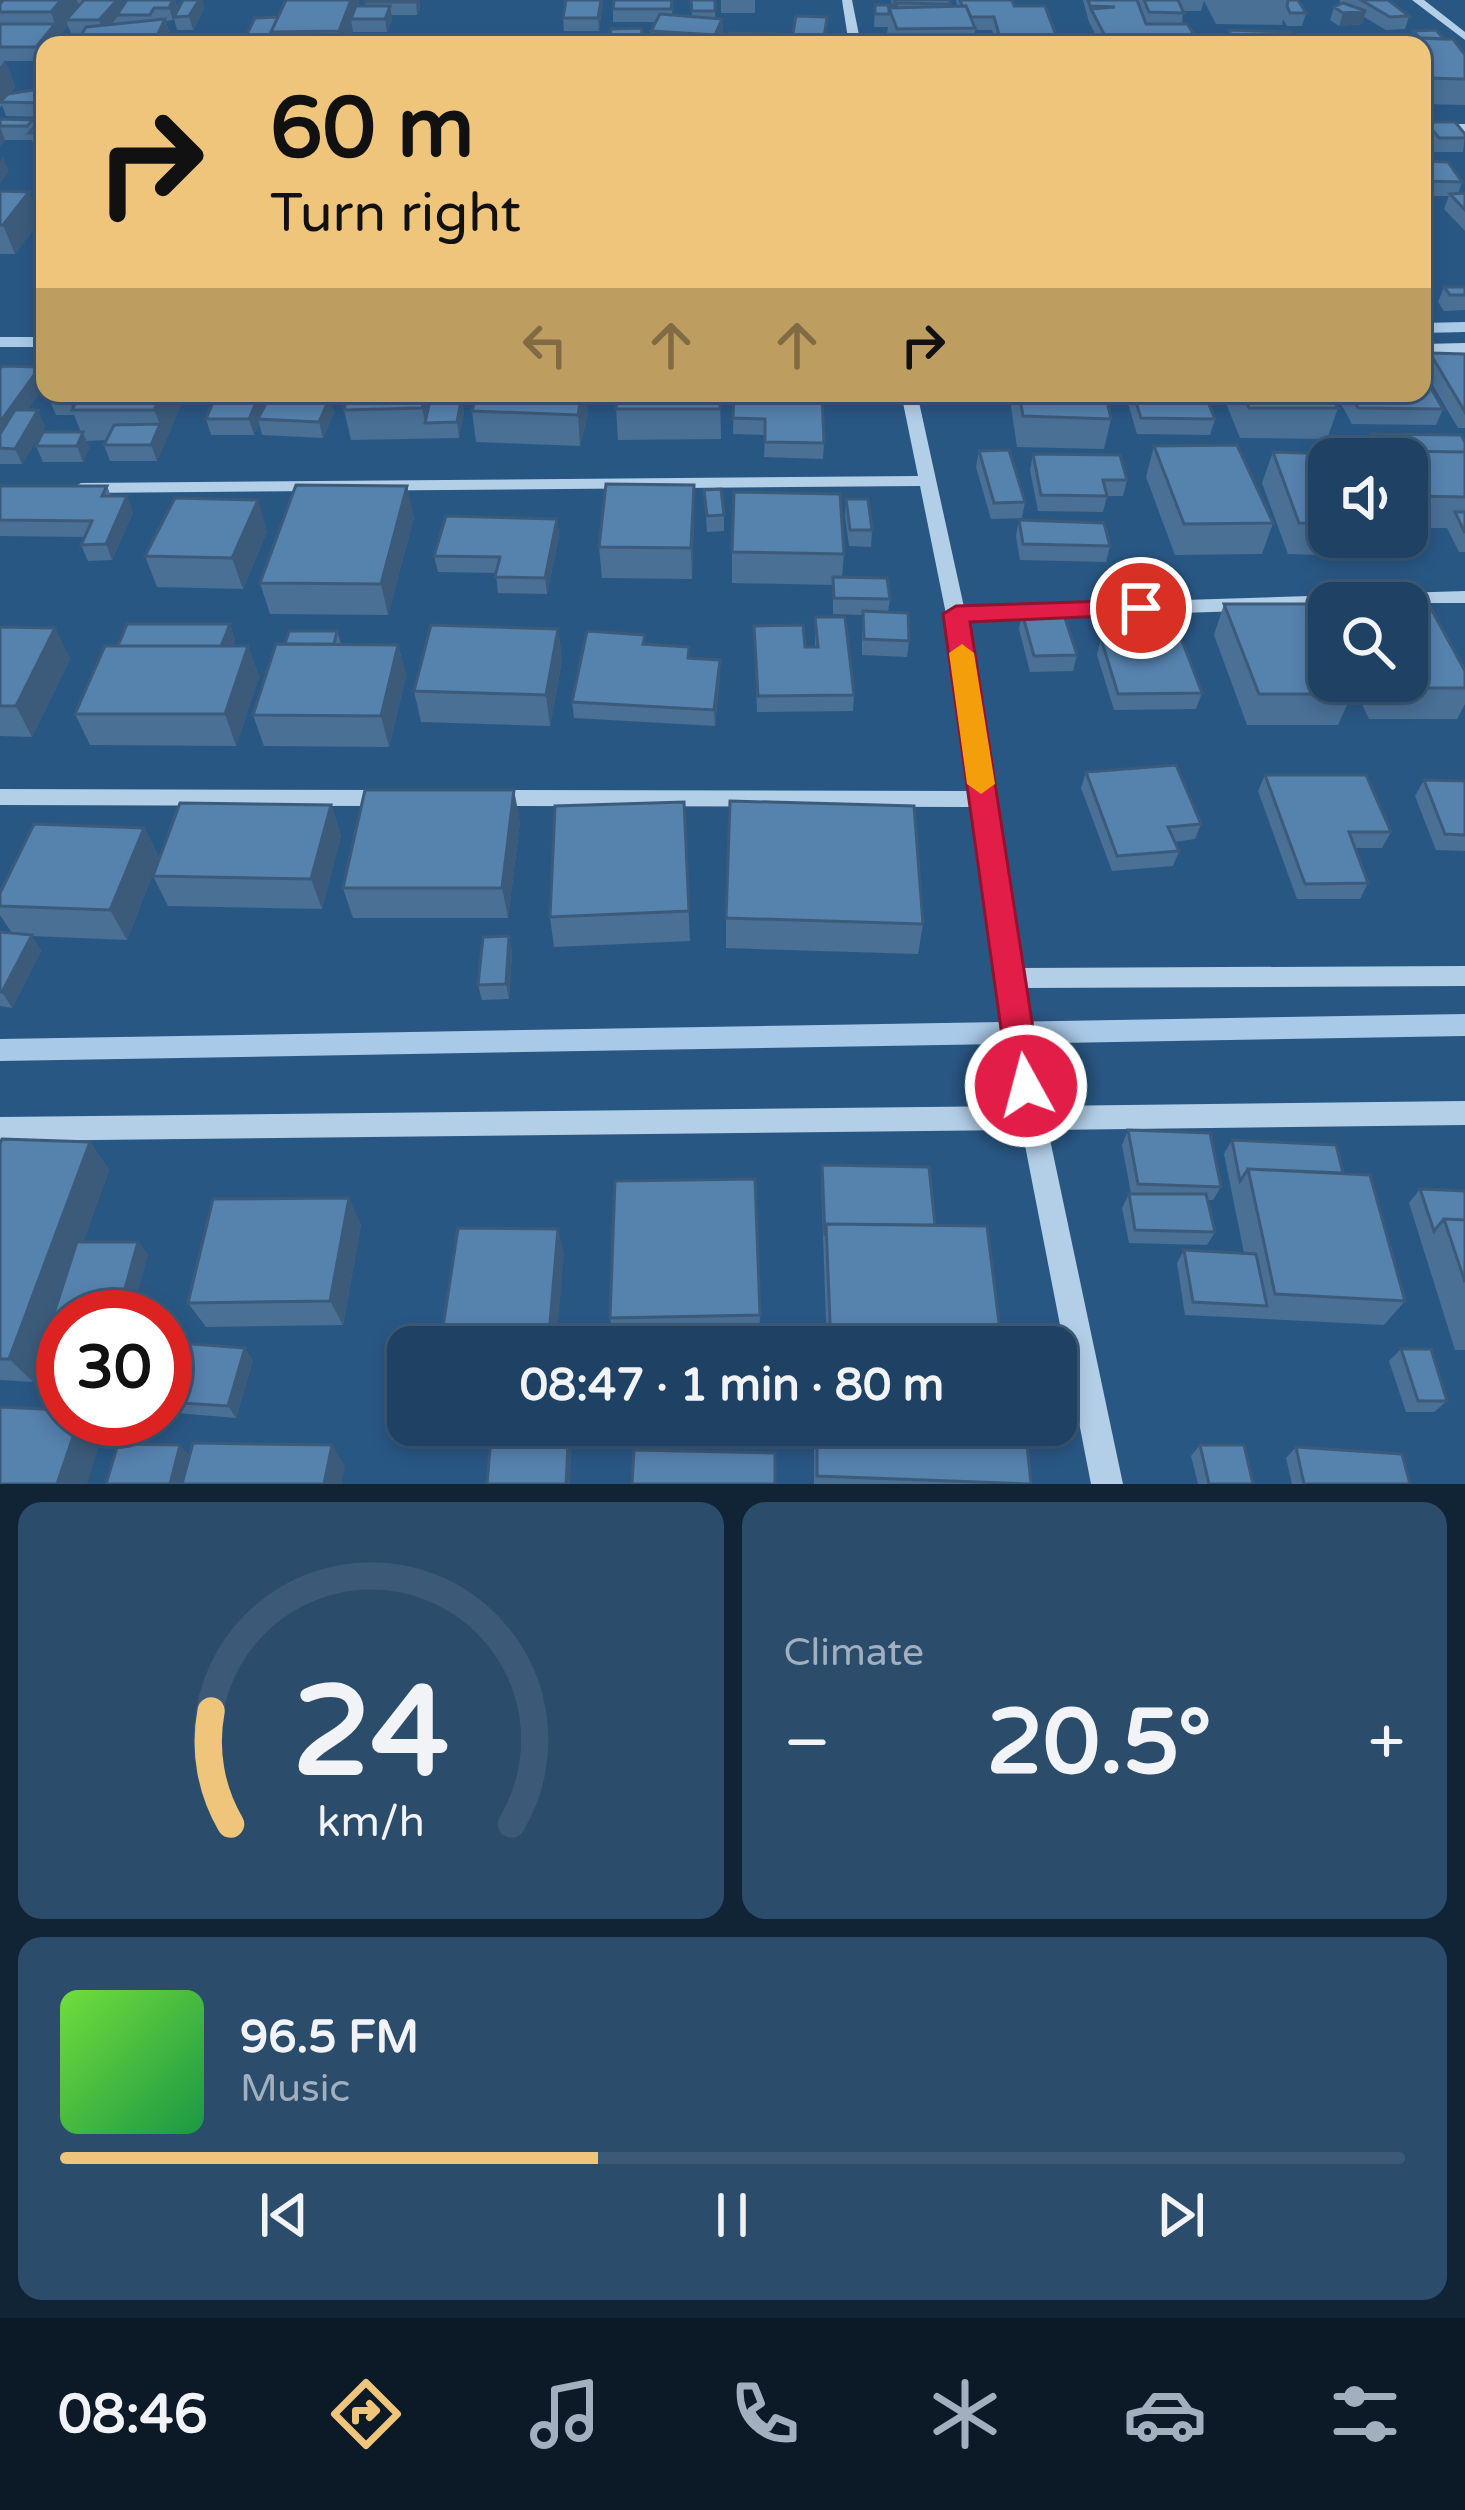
<!DOCTYPE html>
<html lang="en">
<head>
<meta charset="utf-8">
<style>
  :root { --surface:#1f4163; --page:#2c4c6c; --text:#f1f3f6; --muted:#a1afbe; --line:#3c5a78; --accent:#eec57a }
  body { margin:0; font-family:"Varela Round",sans-serif; background:var(--page); color:var(--text); height:100vh; display:flex; flex-direction:column; font-size:45px; white-space:nowrap }
  * { box-sizing:border-box; margin:0 }
  p { font-size:39px; color:var(--muted) }
  .icon { flex:none; width:66px; height:66px; fill:none; stroke:currentColor; stroke-width:2; stroke-linecap:round; stroke-linejoin:round }
  .map { position:relative; height:1484px; overflow:hidden }
  .panel { display:flex; flex-direction:column; gap:18px; padding:18px; background:#112436; flex:1 }
  .panel>* { flex:none }
  .banner { position:absolute; left:36px; top:36px; width:1395px; height:366px; border-radius:24px; box-shadow:0 6px 18px #0003,0 0 0 3px var(--line); background:#eec57a; color:#111; overflow:hidden }
  .fabs { position:absolute; left:1308px; top:438px; display:grid; gap:24px }
  .fabs a { display:grid; place-items:center; width:120px; height:120px; border-radius:24px; background:var(--surface); box-shadow:0 6px 18px #0003,0 0 0 3px var(--line); font-size:60px }
  .speed { position:absolute; left:36px; top:1290px; display:flex; gap:24px; font-size:60px; font-weight:700; text-align:center }
  .speed>* { display:grid; place-content:center; width:156px; height:156px; border-radius:50%; background:var(--surface); box-shadow:0 6px 18px #0003,0 0 0 3px var(--line); line-height:1 }
  .speed .limit { border:18px solid #d22; background:#fff; color:#111 }
  .pin { position:absolute; display:grid; place-items:center; width:102px; height:102px; color:#fff; margin:-51px; border:6px solid #fff; border-radius:50%; box-shadow:0 3px 12px #0007 }
  .me { position:absolute; width:132px; margin:-66px; rotate:353deg; stroke-linejoin:round; filter:drop-shadow(0 0 9px #0008) }
  .turn { display:flex; align-items:center; gap:42px; height:252px; padding:0 36px; font-size:54px }
  .turn .icon { width:156px; height:156px; stroke-width:2.5 }
  .turn b { display:block; font-size:84px; line-height:102px }
  .lanes { display:flex; align-items:center; height:114px; padding:0 36px; background:#0003; justify-content:center; gap:60px; direction:ltr }
  .lanes .off { opacity:.35 }
  .big { font-size:90px; font-weight:700; line-height:1.1 }
  .panel .widget { flex:1; display:flex; flex-direction:column; justify-content:center; gap:18px; min-width:0; padding:0 42px; border-radius:24px; background:var(--page) }
  .panel .dial { align-items:center; gap:0 }
  .dial svg { height:312px; overflow:visible; fill:none; stroke:var(--line); stroke-width:7; stroke-linecap:round; text-anchor:middle }
  .dial text { fill:var(--text); stroke:none }
  .song { display:flex; align-items:center; gap:36px }
  .cover { width:144px; height:144px; border-radius:18px; background:linear-gradient(135deg,hsl(100 70% 55%),hsl(140 70% 35%)) }
  .played { height:12px; border-radius:6px; background:linear-gradient(90deg,var(--accent) 40%,var(--line) 40%) }
  .keys { display:flex; justify-content:space-around; direction:ltr }
  .heat { display:flex; justify-content:space-between; align-items:center; font-size:66px; direction:ltr }
  .panel .tiles { flex:1; display:grid; gap:18px; grid-template-columns:1fr 1fr }
  .widget:last-child { grid-column:span 2 }
  .trip { position:absolute; left:387px; top:1326px; width:690px; height:120px; border-radius:24px; background:var(--surface); box-shadow:0 6px 18px #0003,0 0 0 3px var(--line); font-weight:700; line-height:120px; text-align:center }
  .dock { display:flex; height:192px; justify-content:space-around; align-items:center; background:#0c1a28; color:var(--muted) }
  .dock .icon { width:84px; height:84px }
  .dock .active { color:var(--accent) }
  .dock b { font-size:54px; color:var(--text) }
  .map>svg:first-child { display:block }
</style>
</head>
<body>
<div class="map">
<svg width="1465" height="1484" viewBox="0 0 1465 1484">
  <rect width="100%" height="100%" fill="#295784"/>
  <g fill="none" stroke-linecap="round" stroke-linejoin="round">
    <path fill="#a8c9e7" fill-rule="evenodd" d="M1465,322V332L1422,333V323Z
      M0,337H45V347H0Z
      M1465,1014V1036L0,1061V1039Z"/>
    <path fill="#b3cee7" fill-rule="evenodd" d="M842,0H852L861,45H849Z
      M1412,0H1424L1465,32V40Z
      M1422,124H1465V132H1422Z
      M1465,343V353L1422,354V344Z
      M901,393H917L964,607L1465,591V603H1329V608L967,620L1021,968L1465,966V986L1024,988L1043,1106L1465,1101V1125L1048,1130L1123,1484H1091L1022,1130L0,1141V1117L1017,1106L974,807L487,806L479,804L476,798L479,792L487,790L971,791L946,614L920,486L81,493L72,488L81,483L918,476Z
      M0,789L389,790L397,792L400,798L397,804L389,806L0,805Z"/>
  </g>
  <path fill="#4a7096" d="M3,0H122L124,5L127,0H175L178,9L183,0H202L204,9L193,30H177L174,18L173,20L166,21L169,32L163,45H77V42L82,33H71L68,26L53,45H45V55L41,61H5L15,86L10,94L45,88V117L6,116L2,105L0,108V4Z
    M286,0H358L360,6H366L365,2L419,0L420,7L417,15H391L392,19L387,32H353L352,35L368,45H248L246,36L278,17Z
    M566,0H603L599,31H564L563,18Z
    M673,0L672,15L692,17L691,0H715V18L722,19L723,32L716,45L652,44L651,31L656,22H613V9Z
    M721,0H755V13H721Z
    M891,0H949V6H957L956,0H1012L1014,6L1057,38L1056,45H997L992,30H975L973,45H891L887,33L888,27H874L875,5H892Z
    M1083,0H1298L1306,13L1302,26H1287L1283,19L1282,25L1216,24L1204,1L1201,11H1183L1182,24L1195,36L1194,41L1209,45H1101L1089,22Z
    M1339,0H1388L1409,16L1405,29L1386,30L1364,17L1362,24L1339,26L1330,20L1334,7L1341,3Z
    M642,28V45H610L611,29Z
    M1229,30L1297,45H1225Z
    M1413,31L1444,39L1465,55V105L1422,104V45H1388L1391,37L1410,38Z
    M729,33L780,34L779,45H727Z
    M0,119L33,120L35,126L45,121V147H34L32,140H5L0,146Z
    M1426,122L1465,134L1463,152H1434L1422,137Z
    M1422,161L1462,182L1458,194L1465,193V231L1444,209L1449,196H1422Z
    M0,191L40,220L15,254H0Z
    M1444,287H1465V310L1444,311L1438,302Z
    M1430,353L1465,354V428H1458L1423,369Z
    M0,369L45,380V385L27,410L45,426L22,464H0Z
    M186,393L157,461H110L104,445L106,440L86,441L89,448L83,462H43L36,446L81,432L74,415H56L49,399Z
    M275,393H437L436,396L464,411L459,438L351,440L344,410L345,403H331L334,413L323,438L262,435L259,423L254,435H211L206,419L276,395Z
    M720,393L721,439L618,440L616,409Z
    M734,393L824,443L823,459L764,457L765,435L733,434Z
    M1009,393H1105L1111,419L1104,449L1017,447Z
    M1125,393H1204L1215,419L1210,435L1137,434Z
    M1222,393H1330L1338,408L1327,439L1240,438Z
    M1344,393H1422L1443,409L1436,425L1352,424L1340,402Z
    M472,411L588,412L580,446L476,442Z
    M1371,434L1465,442V552H1459L1447,528H1407V459H1369L1364,450Z
    M1154,446L1273,523L1262,554L1175,555L1146,477Z
    M979,451L1025,502L1022,518L991,519L976,467Z
    M1273,452L1329,459V537H1389L1380,557L1288,554L1262,483Z
    M1033,454L1127,480L1123,496H1107L1103,512L1038,511L1030,470Z
    M0,486H107L111,496L133,512L112,560L88,561L81,545L85,537L0,536Z
    M704,490L724,515V531L707,532Z
    M846,499L872,530L871,547L849,546L845,515Z
    M694,516L692,579L602,578L599,547Z
    M414,517L388,615L270,614L260,583Z
    M557,519L559,536L547,594L498,593L496,573L438,572L434,556Z
    M1019,520L1110,546L1106,562L1020,560L1016,536Z
    M267,531L243,589L157,587L145,556Z
    M732,552L844,554L842,577L890,599L888,612L909,641L907,657L862,655V615L833,614V585L732,583Z
    M1224,604L1352,694L1338,725H1247L1214,635Z
    M1022,613L1077,655L1073,671L1030,672L1019,629Z
    M815,617L854,695L853,711L757,712L754,626L805,647H815Z
    M230,624L235,640L233,646H248L259,677L236,746L90,745L75,714L118,646Z
    M0,627L55,628L70,659L32,737L0,736Z
    M558,629L562,660L550,726L421,722L414,691Z
    M337,631L341,644L398,645L406,676L389,747L264,746L253,715L285,644Z
    M645,635V644L689,658L720,660V676L715,726L574,718L572,702Z
    M1101,639L1202,693L1196,709L1114,710L1097,655Z
    M1465,671V704L1457,719H1369L1351,681H1407Z
    M1086,772L1201,824L1195,839L1175,842L1179,851L1173,866L1112,871L1081,788Z
    M1265,775L1391,832L1382,848H1355L1368,883L1360,899H1297L1258,791Z
    M1424,780L1465,781V851L1436,850L1415,796Z
    M684,802L690,941L554,947L550,917Z
    M331,805L341,836L322,909L168,906L153,876Z
    M520,821L508,918H353L343,888Z
    M144,828L159,858L127,940L32,936L41,951L12,1008L0,1006V932L12,933L0,915V893Z
    M726,918L923,924L918,954L726,948Z
    M509,936L512,952L509,999L482,1000L478,985Z
    M1128,1130L1221,1187L1213,1200H1207L1215,1232L1207,1245L1129,1243L1122,1208L1129,1194H1131L1122,1145Z
    M1232,1140L1343,1173L1405,1301L1384,1325L1185,1315L1177,1263L1184,1250L1244,1253L1224,1154Z
    M90,1142L109,1170L83,1242H138L148,1255L63,1317V1381H48L37,1370L33,1382L0,1380V1144Z
    M822,1165L935,1225L1002,1347H827L821,1179Z
    M1420,1189L1465,1191V1350H1455L1409,1203Z
    M361,1224L343,1325L206,1327L188,1303Z
    M760,1315L759,1339L614,1342L610,1318Z
    M165,1342L253,1360L236,1418L165,1412Z
    M1401,1349L1447,1401L1434,1412H1406L1389,1361Z
    M814,1425H1025L1031,1484H814Z
    M1200,1445L1253,1484H1198L1191,1456Z
    M1296,1447L1410,1484H1292L1286,1458Z"/>
  <path fill="#3c5b7a" d="M61,0H77L81,11L66,20L68,26L53,45H45V55L41,61L36,47L55,24L51,12Z
    M117,0H122L125,8L104,33L99,20Z
    M173,0H175L178,10L173,20L169,8Z
    M199,0H202L204,9L193,30L189,16Z
    M351,0H358L361,12L351,19L353,32L349,44L341,45L339,31Z
    M416,0H419L420,7L417,15Z
    M601,0H603L599,31L598,18Z
    M390,6L392,19L387,32L385,19Z
    M1366,11L1362,24L1339,26L1343,13Z
    M165,19L169,32L163,45H156L155,40Z
    M722,19L723,32L715,45V35Z
    M5,60L15,86L4,102H0V108V67Z
    M0,127L5,140L0,146Z
    M3,157L9,171L0,184V162Z
    M29,192L40,220L15,254L3,225Z
    M40,367L45,385L2,445L0,440V422Z
    M73,393H83L73,410L69,399Z
    M162,393H186L157,461L151,445L160,424L154,410Z
    M260,393H270L260,420L258,419L259,423L254,435L249,419Z
    M425,393H437L431,423H425L422,408Z
    M582,393H586L588,412L580,446L578,415Z
    M462,395L464,411L459,438L457,422Z
    M330,397L334,413L323,438L319,422Z
    M38,410L45,426L22,464L15,449Z
    M83,432L89,448L83,462L77,446Z
    M694,485V516L692,579L691,548Z
    M407,486L414,517L388,615L381,584Z
    M127,496L133,512L112,560L106,544Z
    M258,500L267,531L243,589L232,558Z
    M557,519L559,536L547,594L545,578Z
    M230,624L235,640L222,678L216,661Z
    M55,628L70,659L32,737L16,706Z
    M558,629L562,660L550,726L546,695Z
    M398,645L406,676L389,747L381,716Z
    M248,646L259,677L236,746L225,714Z
    M720,660V676L715,726L714,710Z
    M514,790L520,821L508,918L502,888Z
    M331,805L341,836L322,909L311,879Z
    M144,828L159,858L127,940L110,910Z
    M32,935L41,951L12,1008L2,992Z
    M509,936L512,952L509,999L506,984Z
    M90,1142L109,1170L33,1382L9,1359Z
    M349,1198L361,1224L343,1325L330,1301Z
    M558,1229L564,1254L556,1347H548Z
    M138,1242L148,1255L131,1317H117Z
    M245,1348L253,1360L236,1418L228,1406Z
    M79,1419H89L103,1433L87,1484H57Z
    M569,1425H573L570,1484H566Z
    M180,1445L199,1466L194,1484H170Z
    M332,1445L345,1466L342,1484H324Z"/>
  <path fill="#5682ae" stroke="#3c5b7a" stroke-width="3" d="M3,0H61L51,12H0V4Z
    M84,0H117L99,20H66Z
    M127,0H173L169,8H154L150,15H117Z
    M183,0H199L189,16L174,17Z
    M286,0H351L339,31L271,32Z
    M366,0H416L415,2H365Z
    M566,0H601L598,18H563Z
    M614,0H672L671,9H613Z
    M691,0H715V11H692Z
    M894,0H949L950,4L895,3Z
    M960,0H1012L1014,6H1045L1057,38H1000L994,17H971L966,6H962Z
    M1088,0H1137L1146,24H1187L1195,36H1105L1091,9L1115,7L1090,6Z
    M1144,0H1178L1184,13L1149,12Z
    M1288,0H1298L1306,13H1290L1287,6Z
    M1361,0H1388L1409,16L1390,17Z
    M1343,3L1366,11L1343,13L1334,7Z
    M875,5H896V7L889,8V14H875Z
    M356,6H390L385,19H351Z
    M966,6L975,28L897,29L889,8Z
    M660,14L722,19L715,35L651,31Z
    M796,16L827,17L823,45L791,44Z
    M278,17L271,32L272,36H246L255,18Z
    M165,19L155,40L77,42L86,27Z
    M0,24H55L36,47H0Z
    M642,28L641,42L609,43L611,29Z
    M1229,30L1291,32L1297,45H1234Z
    M1436,30L1444,39L1420,38L1413,31Z
    M729,33L780,34L779,43L727,42Z
    M345,35H366L363,44H341Z
    M1391,37L1453,39L1465,55V79L1422,78V45H1396Z
    M1355,39L1361,45H1337L1332,40Z
    M1143,40L1203,41L1209,45H1145Z
    M45,88V103L0,102L8,94Z
    M0,119L33,120L27,126H0Z
    M39,121H45V133H29Z
    M1426,122H1455L1465,134V138H1439Z
    M1422,161L1448,162L1462,182L1422,181Z
    M0,191L29,192L3,225H0Z
    M1465,193V210L1450,194Z
    M1444,287H1465V295H1450Z
    M1430,353L1465,354V412Z
    M2,366L40,367L0,422V369Z
    M1422,373L1443,409L1358,408L1350,393H1422Z
    M53,393H73L69,399H49Z
    M81,393H162L154,410H72Z
    M217,393H260L249,419H206Z
    M348,393H425L422,408L344,410Z
    M477,393H582L578,415L472,411Z
    M617,393H720V409H616Z
    M734,393H822L824,443L765,442V419L733,418Z
    M1019,393H1105L1111,419L1023,416Z
    M1133,393H1204L1215,419L1141,418Z
    M1243,393H1330L1338,408H1249Z
    M270,395L330,397L319,422L258,419Z
    M462,395L457,422L425,423L431,396Z
    M15,410H38L15,449L0,448V434Z
    M160,424L151,445H104L114,425Z
    M43,432H83L77,446H36Z
    M1371,434L1461,435L1465,442V452L1392,451L1389,457H1382Z
    M1237,445L1273,523L1184,524L1154,446Z
    M1009,450L1025,502L994,503L979,451Z
    M1392,451L1465,452V497L1415,496L1407,481V459H1396Z
    M1273,452L1361,455L1363,459H1329V524L1299,523Z
    M1033,454L1120,455L1127,480H1103L1107,496L1041,495Z
    M606,484L694,485L691,548L599,547Z
    M296,485L407,486L381,584L260,583Z
    M0,486H107L102,496H127L106,544L81,545L92,521L0,520Z
    M721,489L724,515L707,516L704,490Z
    M734,492L840,494L844,554L732,552Z
    M175,498L258,500L232,558L145,556Z
    M846,499H868L872,530H850Z
    M1455,512H1465V533Z
    M446,516L557,519L545,578L495,577L500,557L434,556Z
    M1019,520L1104,523L1110,546L1023,544Z
    M833,577L887,578L890,599L834,598Z
    M1224,604H1312L1329,642V681H1346L1352,694H1259Z
    M1407,605H1429L1465,671V688H1384L1380,681H1407Z
    M863,611L908,613L909,641L864,639Z
    M1063,612L1077,655L1034,656L1022,613Z
    M815,617H845L854,695L758,696L754,626L803,625L805,647H818Z
    M127,624H230L221,646H118Z
    M431,625L558,629L546,695L414,691Z
    M0,627L55,628L16,706H0Z
    M289,631H337L334,644H285Z
    M587,631L645,635L643,644L689,647L688,658L720,660L714,710L572,702Z
    M1181,638L1202,693L1118,694L1101,639Z
    M276,644L398,645L381,716L253,715Z
    M105,646H248L225,714H75Z
    M1176,765L1201,824L1168,827L1179,851L1117,856L1086,772Z
    M1265,775H1366L1391,832H1349L1368,883L1305,884Z
    M1424,780L1465,781V835L1445,834Z
    M365,790H514L502,888H343Z
    M730,801L914,806L923,924L726,918Z
    M684,802L689,911L550,917L555,806Z
    M180,803L331,805L311,879L153,876Z
    M34,824L144,828L110,910L0,906V893Z
    M0,932L32,935L2,992H0Z
    M509,936L506,984L478,985L483,937Z
    M1128,1130L1210,1133L1221,1187L1138,1184Z
    M2,1139L90,1142L9,1359H0V1144Z
    M1232,1140L1336,1145L1343,1173L1248,1169L1240,1181Z
    M822,1165L929,1167L935,1225L826,1224L825,1236Z
    M1248,1169L1370,1175L1405,1301L1275,1294Z
    M755,1179L760,1315L610,1318L615,1181Z
    M1420,1189L1465,1191V1220L1444,1219L1434,1231Z
    M1129,1194H1206L1215,1232L1135,1230Z
    M349,1198L330,1301L188,1303L213,1199Z
    M1444,1219L1465,1220V1282Z
    M826,1224L987,1226L1002,1347H831Z
    M458,1228L558,1229L548,1347H440Z
    M77,1242H138L117,1317H63V1369H36Z
    M1184,1250L1256,1254L1267,1306L1193,1302Z
    M165,1342L245,1348L228,1406L165,1402Z
    M1401,1349H1431L1447,1401H1418Z
    M0,1407L63,1410V1419H79L57,1484H0Z
    M492,1425H569L566,1484H487Z
    M817,1425H1025L1031,1484L817,1476Z
    M193,1443L332,1445L324,1484H182Z
    M118,1444L180,1445L170,1484H106Z
    M1200,1445H1244L1253,1484H1209Z
    M1296,1447L1402,1454L1410,1484H1304Z
    M634,1450L775,1453V1484H632Z"/>
  <path fill="#e11d48" stroke="#92132f" stroke-width="3" d="M1141,600L1153,608L1150,614L970,622L1042,1086L1038,1097L1026,1101L1014,1097L1009,1086L943,614L956,606Z"/>
  <path fill="#f59e0b" d="M962,644L974,653L995,784L981,794L967,784L949,653Z"/>
</svg>
<div class="fabs">
<a><svg class="icon" aria-label="sound" viewBox="0 0 24 24"><path d="M4 9h4l5-4v14l-5-4H4zM17 9q2 3 0 6"/></svg></a>
<a><svg class="icon" aria-label="search" viewBox="0 0 24 24"><circle cx="10" cy="10" r="6"/><path d="M15 15l6 6"/></svg></a>
</div>
<div class="speed"><div class="limit">30</div></div>
<div class="pin" style="left:1141px;top:608px;background:#d93025"><svg class="icon" aria-label="arrive" viewBox="0 0 24 24"><path d="M6 21V4h12l-3 4 3 4H6"/></svg></div>
<svg class="me" style="left:1026px;top:1086px" viewBox="-20 -20 40 40"><circle r="17" fill="#e11d48" stroke="#fff" stroke-width="3"/><path d="M0-11L8 9 0 5-8 9z" fill="#fff"/></svg>
<div class="trip">08:47 · 1 min · 80 m</div>
<div class="banner">
<div class="turn"><svg class="icon" aria-label="right" viewBox="0 0 24 24"><path d="M7 20v-9h11M14 6l5 5-5 5"/></svg><div><b>60 m</b>Turn right</div></div>
<div class="lanes"><svg class="icon off" aria-label="left" viewBox="0 0 24 24"><path d="M17 20v-9H6M10 6l-5 5 5 5"/></svg><svg class="icon off" aria-label="ahead" viewBox="0 0 24 24"><path d="M12 20V5M6 11l6-6 6 6"/></svg><svg class="icon off" aria-label="ahead" viewBox="0 0 24 24"><path d="M12 20V5M6 11l6-6 6 6"/></svg><svg class="icon" aria-label="right" viewBox="0 0 24 24"><path d="M7 20v-9h11M14 6l5 5-5 5"/></svg></div>
</div>
</div>
<section class="panel">
<div class="tiles">
<div class="widget dial"><svg viewBox="0 0 100 80">
<path d="M14 69A42 42 0 1 1 86 69"/>
<path d="M14 69A42 42 0 0 1 9 40" stroke="#eec57a"/>
<text x="50" y="56" font-size="32" font-weight="700">24</text>
<text x="50" y="72" font-size="11">km/h</text>
</svg></div>
<div class="widget"><p>Climate</p>
<div class="heat"><a>−</a><b class="big">20.5°</b><a>+</a></div>
</div>
<div class="widget">
<div class="song"><i class="cover"></i><div><b>96.5 FM</b><p>Music</p></div></div>
<div class="played"></div>
<div class="keys"><svg class="icon" aria-label="previous" viewBox="0 0 24 24"><path d="M18 5L8 12l10 7zM5 5v14"/></svg><svg class="icon" aria-label="pause" viewBox="0 0 24 24"><path d="M8 5v14M16 5v14"/></svg><svg class="icon" aria-label="next" viewBox="0 0 24 24"><path d="M6 5l10 7-10 7zM19 5v14"/></svg></div>
</div>
</div>
</section>
<nav class="dock">
<b>08:46</b>
<svg class="icon active" aria-label="directions" viewBox="0 0 24 24"><path d="M12 3l9 9-9 9-9-9zM9 14v-3h6M13 9l2 2-2 2"/></svg>
<svg class="icon" aria-label="music" viewBox="0 0 24 24"><path d="M9 18V5l10-2v13"/><circle cx="6" cy="18" r="3"/><circle cx="16" cy="16" r="3"/></svg>
<svg class="icon" aria-label="phone" viewBox="0 0 24 24"><path d="M5 4h4l2 5-3 2q2 4 5 5l2-3 5 2v4C11 20 4 13 5 4z"/></svg>
<svg class="icon" aria-label="climate" viewBox="0 0 24 24"><path d="M12 3v18M4 7l16 10M4 17L20 7"/></svg>
<svg class="icon" aria-label="car" viewBox="0 0 24 24"><path d="M5 17H2v-5l4-1 3-4h7l3 4 3 1v5h-3M9 17h6M6 11h13"/><circle cx="7" cy="17" r="2"/><circle cx="17" cy="17" r="2"/></svg>
<svg class="icon" aria-label="filters" viewBox="0 0 24 24"><path d="M4 7h16M4 17h16"/><circle cx="9" cy="7" r="2"/><circle cx="15" cy="17" r="2"/></svg>
</nav>
</body>
</html>
